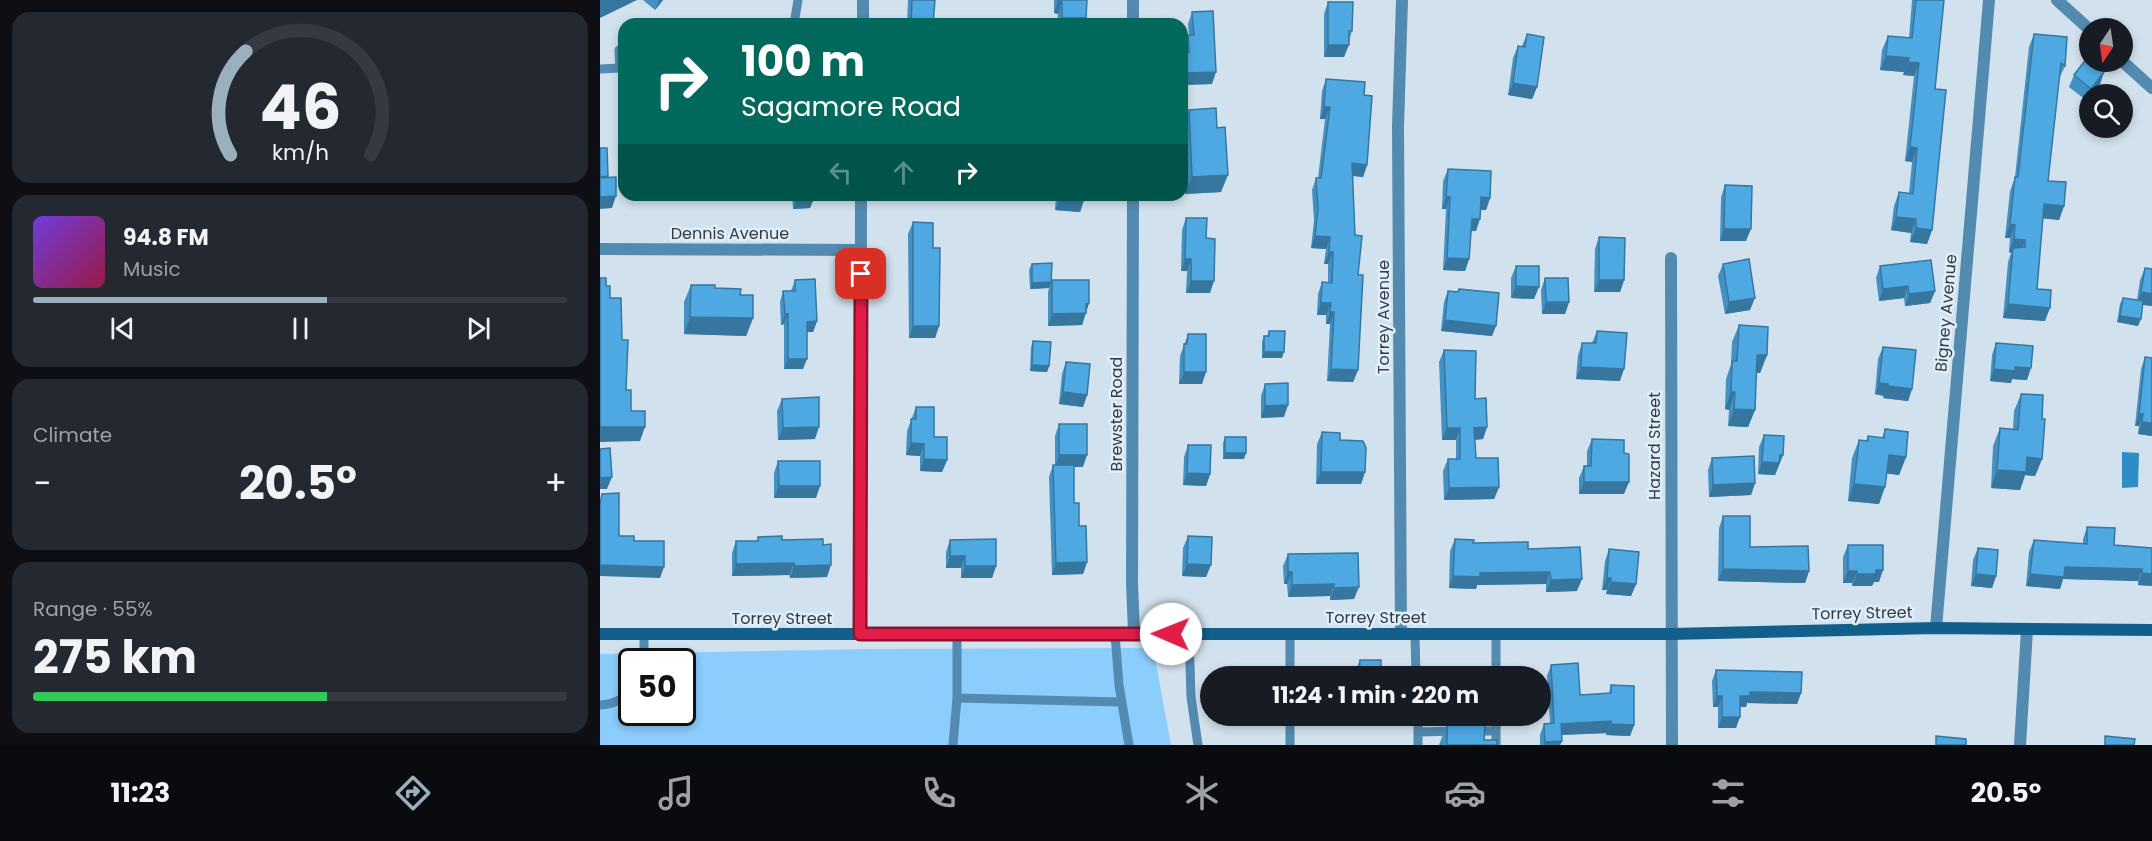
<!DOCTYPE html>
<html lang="en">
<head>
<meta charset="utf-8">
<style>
  :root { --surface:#171b24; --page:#242831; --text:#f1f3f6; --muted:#9ea1a6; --line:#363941; --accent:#9ab0bf }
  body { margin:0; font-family:Poppins,sans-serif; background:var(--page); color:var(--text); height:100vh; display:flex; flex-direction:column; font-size:22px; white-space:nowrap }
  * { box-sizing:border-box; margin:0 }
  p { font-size:20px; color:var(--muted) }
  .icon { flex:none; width:33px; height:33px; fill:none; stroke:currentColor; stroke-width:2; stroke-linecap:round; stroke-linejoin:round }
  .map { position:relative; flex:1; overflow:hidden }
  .side { display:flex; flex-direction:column; gap:12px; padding:12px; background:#0d0f14; width:600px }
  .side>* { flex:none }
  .top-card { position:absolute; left:18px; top:18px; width:570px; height:183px; border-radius:18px; box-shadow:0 3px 9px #0003; background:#00695c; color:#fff; overflow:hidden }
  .needle { width:39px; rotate:193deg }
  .controls { position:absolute; left:1479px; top:18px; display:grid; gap:12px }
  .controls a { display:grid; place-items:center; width:54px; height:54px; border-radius:50%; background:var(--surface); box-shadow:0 3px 9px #0003; font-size:30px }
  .speed { position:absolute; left:18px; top:648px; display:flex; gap:12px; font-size:30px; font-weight:700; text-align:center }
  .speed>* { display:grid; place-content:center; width:78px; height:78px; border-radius:50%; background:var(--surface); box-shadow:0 3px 9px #0003; line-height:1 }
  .speed .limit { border:3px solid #111; border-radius:9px; background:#fff; color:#111 }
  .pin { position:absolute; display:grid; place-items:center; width:51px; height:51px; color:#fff; margin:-26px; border-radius:12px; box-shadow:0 3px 9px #0006 }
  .me { position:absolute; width:66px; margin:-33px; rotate:271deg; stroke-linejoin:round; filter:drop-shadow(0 0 4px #0008) }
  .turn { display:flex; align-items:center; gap:21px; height:126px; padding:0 24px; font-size:27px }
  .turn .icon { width:78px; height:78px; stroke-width:2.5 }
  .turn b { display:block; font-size:42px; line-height:51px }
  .lanes { display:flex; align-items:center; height:57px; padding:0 24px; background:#0003; justify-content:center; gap:30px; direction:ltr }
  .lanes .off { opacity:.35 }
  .big { font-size:45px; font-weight:700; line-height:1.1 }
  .side .tile { flex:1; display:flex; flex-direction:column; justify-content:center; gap:9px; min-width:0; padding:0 21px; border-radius:18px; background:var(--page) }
  .side .dial { align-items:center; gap:0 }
  .dial svg { height:156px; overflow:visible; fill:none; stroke:var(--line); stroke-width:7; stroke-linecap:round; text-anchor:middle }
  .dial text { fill:var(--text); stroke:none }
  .song { display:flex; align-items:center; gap:18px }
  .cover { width:72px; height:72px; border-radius:9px; background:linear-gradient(135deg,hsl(260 70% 55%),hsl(340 70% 35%)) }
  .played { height:6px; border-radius:3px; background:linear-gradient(90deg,var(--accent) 55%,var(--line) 55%) }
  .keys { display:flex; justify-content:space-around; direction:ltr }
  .heat { display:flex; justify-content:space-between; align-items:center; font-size:33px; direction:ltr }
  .charge { height:9px; border-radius:4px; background:linear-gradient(90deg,#34c759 55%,var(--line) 0) }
  .trip { position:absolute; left:600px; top:666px; width:351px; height:60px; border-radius:30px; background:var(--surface); box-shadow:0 3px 9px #0003; font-weight:700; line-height:60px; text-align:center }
  .tabs { display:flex; height:96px; justify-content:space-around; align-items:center; background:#090b0e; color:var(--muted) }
  .tabs .icon { width:42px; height:42px }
  .tabs .current { color:var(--accent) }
  .tabs b { font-size:27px; color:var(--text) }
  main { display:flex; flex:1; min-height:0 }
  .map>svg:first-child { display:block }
</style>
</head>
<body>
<main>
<section class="side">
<div class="tile dial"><svg viewBox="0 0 100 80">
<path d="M14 69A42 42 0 1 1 86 69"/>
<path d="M14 69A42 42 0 0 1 22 16" stroke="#9ab0bf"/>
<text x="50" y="56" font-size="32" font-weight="700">46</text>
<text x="50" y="72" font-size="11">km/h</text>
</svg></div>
<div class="tile">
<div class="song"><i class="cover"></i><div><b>94.8 FM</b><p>Music</p></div></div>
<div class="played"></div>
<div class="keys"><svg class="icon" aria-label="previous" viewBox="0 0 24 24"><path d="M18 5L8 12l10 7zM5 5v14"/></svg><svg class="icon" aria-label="pause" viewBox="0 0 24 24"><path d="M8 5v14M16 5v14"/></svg><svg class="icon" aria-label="next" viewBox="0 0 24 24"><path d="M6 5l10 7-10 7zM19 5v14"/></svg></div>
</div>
<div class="tile"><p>Climate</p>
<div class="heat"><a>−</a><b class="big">20.5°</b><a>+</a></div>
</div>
<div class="tile"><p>Range · 55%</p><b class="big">275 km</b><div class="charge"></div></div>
</section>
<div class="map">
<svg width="1552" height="745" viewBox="0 0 1552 745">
  <rect width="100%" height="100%" fill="#d1e1ed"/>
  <path fill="#8bcdfc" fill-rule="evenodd" d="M553,648L571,745H0V654L276,649ZM32,662H82V712H32Z"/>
  <path fill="#2f8dc6" d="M1522,452L1539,453L1538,487L1522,488Z"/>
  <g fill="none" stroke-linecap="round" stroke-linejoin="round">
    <path stroke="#538ab0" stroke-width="9" d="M194,24L198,0
      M0,69L20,68L19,50H24
      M690,633V676
      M515,634L519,685L529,745
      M589,634L591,697L598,745
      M815,634L816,676
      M896,634V676
      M44,662V634
      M357,698L522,702
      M0,705C14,704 22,700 32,690
      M690,716V745
      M818,716V732
      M872,731H896
      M353,745L357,698V634
      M818,745V732L855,731
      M896,745V716"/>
    <path stroke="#538ab0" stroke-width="12" d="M533,0V24
      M1457,0L1490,30
      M263,24V0
      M1522,61L1552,88
      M533,195L532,583L534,633
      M0,249L261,250
      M1071,258L1072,745
      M260,634L261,195
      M801,634L798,127L802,0
      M1420,745L1427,630"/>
    <path stroke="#538ab0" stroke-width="12" d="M1336,628L1389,0"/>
    <path stroke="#115f8a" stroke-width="12" d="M0,634H1071L1336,628L1552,630"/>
  </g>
  <path fill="#4391c3" d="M43,0H63L55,10Z
    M308,0H335L333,24H307Z
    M454,0H487L484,24H457L458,14L454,13Z
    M1312,0H1344L1335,89L1332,230L1327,244L1310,242L1311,233L1291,230L1294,206L1299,192L1309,193L1312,162L1305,161L1314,76L1303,75L1304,72L1280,70L1282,50L1288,36L1309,38Z
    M728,2L752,31L744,57H724V14Z
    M592,12L612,84L582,85V61L584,54V47L589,35L588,24Z
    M927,34L937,87L932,99L908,95L913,58L918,46H922Z
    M1434,34L1465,66L1459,79L1448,181L1464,206L1459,220L1443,218L1437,289L1445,321L1403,318L1408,262L1411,253L1409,252L1410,238H1405L1410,191L1415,177L1429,47Z
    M1504,72L1500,84L1492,94H1490V97L1487,101L1469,87L1474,75Z
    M726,79L764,95L767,165L763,177L752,176L755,235L758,275V370L753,382L727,381L730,324H726V315H717L718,294L722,282H728V264H724L726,249L711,248L714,221L712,190L716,178H718L725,119H720L722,91Z
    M589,110L617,128L621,192L585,194L582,127Z
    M848,169L890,198L886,210H880L876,231H871L869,259L865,271L843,270L846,209H842L843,181Z
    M1125,185L1146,241H1120L1121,197Z
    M192,195H215L210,208L193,209Z
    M456,195H485L484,200L480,212L455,210Z
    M586,218L610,293H586L587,271H581L582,230Z
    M313,222L333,248L339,326L335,338H309L308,234Z
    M999,237L1024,280L1020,292H994L995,249Z
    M432,264L452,280L489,303L482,325L448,326V292L449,288L430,289L429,270Z
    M1123,264L1150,310L1125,314L1118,276Z
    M916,266L934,299L911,298V278Z
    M1280,266L1335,291L1330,303L1305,306L1304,298L1279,301L1276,278Z
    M1545,268L1552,269V306L1543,305L1538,326L1517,322L1520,304L1523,298L1537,300L1540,280Z
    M945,278L969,302L965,314H942L941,290Z
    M195,280L217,321L213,332H207L203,369H184V324L181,325L180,302L183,291H191Z
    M91,285L115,288L140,295L153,318L146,336L84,334V302Z
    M859,289L892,336L841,331L844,302L848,291L857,292Z
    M1139,325L1167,355L1160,373L1156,372L1155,410L1148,427L1128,426L1129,410L1125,409L1126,379L1131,364L1132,342Z
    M669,331L682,358H662V342L664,336H667Z
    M997,331L1020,381L976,379L978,355L982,343H992Z
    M588,334L602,384H579L580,356Z
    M433,341L449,366L447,372L430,371L431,347Z
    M1396,343L1427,380L1412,379L1411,383L1390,381L1392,355Z
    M1283,347L1312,389L1308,401L1283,398L1284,396L1275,394L1278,359Z
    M844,350L875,399L887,427L883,439L875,440L876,458L899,487L894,499L844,500L843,471L848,459H856V440H842L839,362Z
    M1545,357L1552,358V436L1538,434L1539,426H1535L1541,369Z
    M466,362L487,395L483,407L459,404L462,374Z
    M665,384L684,417L661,418V396Z
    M1421,394L1442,419V459L1435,476L1425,475L1420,490L1391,488L1393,446L1400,428L1413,429L1414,411Z
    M182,399L215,439L178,440L177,411Z
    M316,407L347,460L342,472L320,471V456L306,455L307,431Z
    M459,424L483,467H474V503L487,562L483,574L452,575L449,477L453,465H455V436Z
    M1285,429L1306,457L1299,475L1287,473L1279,504L1248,501L1252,458L1259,440L1266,441L1268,436L1282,438Z
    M722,432L740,440L765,472L761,484H716L717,444Z
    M1164,435L1183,455L1175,475L1158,474L1159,447Z
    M625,437L644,459H623V443Z
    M992,439L1024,494H979V478L984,466H987V451Z
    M588,445L610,474L606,486L583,485L584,457Z
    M1112,458L1155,483L1151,495L1109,497L1108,470Z
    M178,461L216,498H174V473Z
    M1123,516L1150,547L1209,571L1205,583L1118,581L1119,528Z
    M1487,527L1514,545L1552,548V586L1538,585V581L1463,579L1460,589L1426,586L1429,552L1434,540L1483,544V539Z
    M588,536L606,577L582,576L583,548Z
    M158,537L223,545L227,577L190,578L189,575L132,576V553L136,541H157Z
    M855,539L873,543L928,549L977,591L946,592V584L877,585L876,589L849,588L850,551Z
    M350,540L396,566L392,578H361V568H346V552Z
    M1248,545L1279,582H1274L1272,586H1252V583H1243V557Z
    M1378,548L1396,576L1392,588L1371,586L1373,560Z
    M1009,549L1036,584L1031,596L1006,594L1007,590H1002L1005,561Z
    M688,554L754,599L730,600V596L688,597L687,584H684L683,566Z
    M760,660L781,676H755V672Z
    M951,665L980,695L1009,693L1011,685L1034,725L1030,736L1006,735L1007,733L961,735L962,741L960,745H940V735L944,724L950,723L947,676Z
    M1116,670L1201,693L1197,704L1147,703L1146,707H1140L1136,728H1118V707H1113L1112,681Z
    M847,724L884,740L897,745H839Z"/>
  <path fill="#37769f" d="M0,0H37L0,18Z
    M59,0H63L55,10Z
    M458,1L462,2L458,14L454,13Z
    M462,18H486L484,24H459Z
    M728,45H749L744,57H724Z
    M1286,56L1309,58L1304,72L1280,70Z
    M1308,62L1319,63L1314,76L1303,75Z
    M616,72L612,84L582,85L586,73Z
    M1504,72L1500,84L1492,94H1490V97L1487,101L1491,89Z
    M913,83L937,87L932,99L908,95Z
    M724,107H730L725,119H720Z
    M1310,147L1317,148L1312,162L1305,161Z
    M752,163L767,165L763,177L748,175Z
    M628,175L621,192L585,194L592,177Z
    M110,195H157L155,201H108Z
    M16,196L12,208L0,209V197Z
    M215,196L210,208L193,209L197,197Z
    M846,197H850L846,209H842Z
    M881,197L890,198L886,210L876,209Z
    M460,199L484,200L480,212L455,210Z
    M1444,204L1464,206L1459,220L1439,218Z
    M1296,217L1316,219L1311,233L1291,230Z
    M872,219H880L876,231H867Z
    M1410,224L1415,225L1410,238H1405Z
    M1316,228L1332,230L1327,244L1310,242Z
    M1124,229H1151L1146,241H1120Z
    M715,236L730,237L726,249L711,248Z
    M1414,239L1425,240L1420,254L1413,248L1411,253L1409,252Z
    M729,252H733L728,264H724Z
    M847,258L869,259L865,271L843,270Z
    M585,259H591L587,271H581Z
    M999,280H1024L1020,292H994Z
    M591,281H614L610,293H586Z
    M451,282L449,288L430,289L432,283Z
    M916,286L939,287L934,299L911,298Z
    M1308,286L1304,298L1279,301L1283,289Z
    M1335,291L1330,303L1305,306L1309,294Z
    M1541,292L1552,294V306L1537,304Z
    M1155,298L1150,310L1125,314L1129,302Z
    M946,302H969L965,314H942Z
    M489,303L482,325L448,326L452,314Z
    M721,303H731L726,315H717Z
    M1408,304L1450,308L1445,321L1403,318Z
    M730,312H734L730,324H726Z
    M185,314H188L184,324L181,325Z
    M1520,316L1541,319L1538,326L1517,322Z
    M90,317L153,318L146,336L84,334Z
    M845,320L896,326L892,336L841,331Z
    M217,321L213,332H203L207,322Z
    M313,326H339L335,338H309Z
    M664,352H684L682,358H662Z
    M1157,355H1167L1160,373L1150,372Z
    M188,359H207L203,369H184Z
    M432,365L449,366L447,372L430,371Z
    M981,367L1024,369L1020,381L976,379Z
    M1415,367L1431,368L1427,380L1412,379L1411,383L1390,381L1394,369Z
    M731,369L758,370L753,382L727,381Z
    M584,372H606L602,384H579Z
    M1279,383L1288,384L1284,396L1275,394Z
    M1288,386L1312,389L1308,401L1283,398Z
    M463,392L487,395L483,407L459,404Z
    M1131,392H1135L1129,410L1125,409Z
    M688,405L684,417L661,418L665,406Z
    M1134,409L1155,410L1148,427L1128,426Z
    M1539,414H1543L1539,426H1535Z
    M1542,422L1552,423V436L1538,434Z
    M0,427H45L40,441L0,442Z
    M219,427L215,439L178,440L183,428Z
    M887,427L883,439L870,440L874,428Z
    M847,428H860L856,440H842Z
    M311,443L324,444L320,456L306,455Z
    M625,453H646L644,459H623Z
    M459,455H487L483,467H455Z
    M1180,455H1183L1175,475L1158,474L1162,462Z
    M1289,455L1306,457L1299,475L1282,473Z
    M1427,457L1442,459L1435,476L1425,475L1420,490L1391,488L1397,470Z
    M324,459L347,460L342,472L320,471Z
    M721,472H765L761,484H716Z
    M587,473L610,474L606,486L583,485Z
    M12,477L7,489H0V478Z
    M984,482H1029L1024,494H979Z
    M1155,483L1151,495L1109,497L1113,485Z
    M1254,484L1285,487L1279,504L1248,501Z
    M179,486H220L216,498H174Z
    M899,487L894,499L844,500L849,488Z
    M350,556H365L361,568H346Z
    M487,562L483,574L452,575L456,563Z
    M194,563L189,575L132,576L136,564Z
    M587,564L611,565L606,577L582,576Z
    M0,565L64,567L60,578L0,576Z
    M231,565L227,577L190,578L194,566Z
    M365,566H396L392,578H361Z
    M1465,567L1542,569L1538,581L1463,579L1460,589L1426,586L1430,574Z
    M1123,569L1209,571L1205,583L1118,581Z
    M1276,570H1283L1279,582H1274L1272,586H1252L1257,574Z
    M1248,571H1257L1252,583H1243Z
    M688,572H692L687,584H684Z
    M950,572L946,584L877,585L876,589L849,588L853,576L880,573Z
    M1542,573L1552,574V586L1538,585Z
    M1376,574L1396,576L1392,588L1371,586Z
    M1007,578H1011L1007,590H1002Z
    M982,579L977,591L946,592L951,580Z
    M1011,582L1036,584L1031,596L1006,594Z
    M734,584L730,596L688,597L692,585Z
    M759,587L754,599L730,600L734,588Z
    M1150,692L1201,693L1197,704L1147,703L1146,707H1136L1140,696Z
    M1117,696H1122L1118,707H1113Z
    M1122,717H1140L1136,728H1118Z
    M1011,721L1007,733L957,735L961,724Z
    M1011,724L1034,725L1030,736L1006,735Z
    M962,741L960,745H944L945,742Z"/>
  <path fill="#4ea9e3" stroke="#37769f" stroke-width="1.5" d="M312,0H335L333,24H311Z
    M458,0H487L486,18H462V2L458,1Z
    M1316,0H1344L1335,89L1346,90L1332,230L1316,228V219L1296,217L1299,192L1313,194L1317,148L1310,147L1319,63L1308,62L1309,58L1286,56L1288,36L1312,38Z
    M728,2H753L752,31H749V45H728Z
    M613,11L616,72L586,73L585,52H589L588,35H594L592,12Z
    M927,34L944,37L937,87L913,83L918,46L925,47Z
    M1434,34L1467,37L1465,66L1461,63L1448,181L1466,182L1464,206L1444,204L1437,289L1451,290L1450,308L1408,304L1413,248L1425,247V240L1414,239L1415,225L1410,224L1415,177H1418Z
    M1487,58L1490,60V62H1491L1504,72L1491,89L1474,75Z
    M726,79L765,82L764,95L772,96L767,165L752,163L755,235L762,236L758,275H763L758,370L731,369L734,312H730L731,303H721L722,282L732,283L733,252H729L730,237L715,236L718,209L716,178H721L730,107H724Z
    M616,108L617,128L625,127L628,175L592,177L589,110Z
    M0,148H7L8,176L0,177Z
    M848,169L891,171L890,198L881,197L880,219H872L869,259L847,258L850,197H846Z
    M16,177V196L0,197V178Z
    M1125,185L1152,186L1151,229H1124Z
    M197,195H215V196L197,197Z
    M460,195H485L484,200L460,199Z
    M586,218H607L606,238L615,239L614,281H591V259H585Z
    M313,222L333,223V248H340L339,326H313Z
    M999,237L1025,238L1024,280H999Z
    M1149,259L1155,298L1129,302L1123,264Z
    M1331,260L1335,291L1309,294L1308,286L1283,289L1280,266Z
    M452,263L451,282L432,283V264Z
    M916,266H939V287L916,286Z
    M1545,268L1552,269V294L1541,292Z
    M0,278H6V286H10V298H21L22,340H28L26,390H31V411H45V427H0Z
    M945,278H968L969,302H946Z
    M215,279L217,321L207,322V359H188V314H185L183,291H195V280Z
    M452,280H489V303L486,304V313L452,314Z
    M91,285H115V288L141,289L140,295H153V318L90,317Z
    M859,289L899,293L896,326L845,320L848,291L858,292Z
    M1523,298L1543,301L1541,319L1520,316Z
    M1139,325L1168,327L1167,355H1157L1155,410L1134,409L1135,392H1131L1132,361H1137Z
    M669,331H685L684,352H664V336H669Z
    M997,331L1027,333L1024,369L981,367L982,343H996Z
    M588,334H606V372H584V344H587Z
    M433,341L451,342L449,366L432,365Z
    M1396,343L1433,346L1431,368L1415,367V371L1394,369Z
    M1283,347L1316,350L1312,389L1288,386V384L1279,383Z
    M844,350L876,351L875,399L886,398L887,427L874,428L876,458H898L899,487L849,488L848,459H860V428H847Z
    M1545,357L1552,358V423L1542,422L1543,414H1539Z
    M466,362L490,364L487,395L463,392Z
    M688,383V405L665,406V384Z
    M1421,394L1443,395L1442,419H1445L1442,459L1427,457L1426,472L1397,470L1400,428L1418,430Z
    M219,397V427L183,428L182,399Z
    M316,407H334V437H347V460L324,459V444L311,443V419H316Z
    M459,424H487V455H459Z
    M1285,429L1308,432L1306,457L1289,455L1285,487L1254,484L1259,440L1268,441V436L1284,438Z
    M722,432L740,433V440L763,441L766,448L765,472H721Z
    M1164,435L1184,436L1183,455H1180L1179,463L1162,462Z
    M625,437H646V453H625Z
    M992,439L1024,440V453L1029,454V482H984V466H991Z
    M588,445H611L610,474L587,473Z
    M10,448L12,477L0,478V449Z
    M1154,456L1155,483L1113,485L1112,458Z
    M178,461H220V486H179Z
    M453,465H474V503H479V526H486L487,562L456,563Z
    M19,493V536H34V541H64V567L0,565V504L2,494Z
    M1123,516H1150V547L1208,546L1209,571L1123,569Z
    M1487,527L1515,528L1514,545L1552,548V574L1542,573V569L1465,567L1464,577L1430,574L1434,540L1487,544Z
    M182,536V540L223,539V545L231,544V565L194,566V563L136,564V541H158V537Z
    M588,536L612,537L611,565L587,564Z
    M396,539V566H365V556H350V540Z
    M855,539L874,540L873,543L928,542V549L980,547L982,579L951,580L950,572L880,573V577L853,576Z
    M1248,545H1283V570H1276V574H1257V571H1248Z
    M1378,548L1398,550L1396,576L1376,574Z
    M1009,549L1039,552L1036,584L1011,582V578H1007Z
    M758,553L759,587L734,588V584L692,585V572H688V554Z
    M760,660H781V676H759Z
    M978,663L980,695L1011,693V685L1034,686V725L1011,724V721L961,724L962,741L945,742L944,724L954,723L951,665Z
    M1116,670L1202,672L1201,693L1150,692V696H1140V717H1122V696H1117Z
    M847,724H885L884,740H897V745H847Z
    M1336,736L1366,739V745H1336Z
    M1505,736L1535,739L1534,745H1505Z"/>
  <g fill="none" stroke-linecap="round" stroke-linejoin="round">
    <g stroke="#92132f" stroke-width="15">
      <path id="route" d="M261,274L260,634H571"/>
    </g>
    <use href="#route" stroke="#e11d48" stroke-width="10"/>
  </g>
  <g text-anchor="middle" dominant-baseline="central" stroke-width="5" stroke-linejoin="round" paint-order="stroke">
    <g font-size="16" fill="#353b40" stroke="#deeefb">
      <text x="130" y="233">Dennis Avenue</text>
      <text transform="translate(1346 313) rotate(-85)">Bigney Avenue</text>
      <text transform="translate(783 317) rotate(-90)">Torrey Avenue</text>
      <text transform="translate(516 414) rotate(-90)">Brewster Road</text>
      <text transform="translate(1054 446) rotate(-90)">Hazard Street</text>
      <text transform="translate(1262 613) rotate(-1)">Torrey Street</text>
      <text x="776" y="617">Torrey Street</text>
      <text x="182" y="618">Torrey Street</text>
    </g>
  </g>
</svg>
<div class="controls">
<a><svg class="needle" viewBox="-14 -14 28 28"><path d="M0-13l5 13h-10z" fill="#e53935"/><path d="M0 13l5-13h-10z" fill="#9ea1a6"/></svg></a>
<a><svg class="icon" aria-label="search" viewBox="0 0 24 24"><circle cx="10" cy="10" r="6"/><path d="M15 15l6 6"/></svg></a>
</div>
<div class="speed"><div class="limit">50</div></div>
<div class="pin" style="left:261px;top:274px;background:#d93025"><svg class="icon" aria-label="arrive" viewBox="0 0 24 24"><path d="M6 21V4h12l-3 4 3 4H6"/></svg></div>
<svg class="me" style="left:571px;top:634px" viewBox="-20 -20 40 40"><circle r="19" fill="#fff"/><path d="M0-13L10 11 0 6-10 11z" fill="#e11d48"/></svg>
<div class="trip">11:24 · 1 min · 220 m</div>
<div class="top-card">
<div class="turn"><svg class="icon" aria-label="right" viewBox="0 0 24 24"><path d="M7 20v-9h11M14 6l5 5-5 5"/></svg><div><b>100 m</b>Sagamore Road</div></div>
<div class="lanes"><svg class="icon off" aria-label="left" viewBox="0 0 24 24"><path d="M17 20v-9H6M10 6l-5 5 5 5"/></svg><svg class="icon off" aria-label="ahead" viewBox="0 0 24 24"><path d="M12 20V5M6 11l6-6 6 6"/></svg><svg class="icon" aria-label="right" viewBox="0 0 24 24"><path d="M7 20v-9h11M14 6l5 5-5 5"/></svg></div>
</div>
</div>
</main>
<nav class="tabs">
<b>11:23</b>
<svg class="icon current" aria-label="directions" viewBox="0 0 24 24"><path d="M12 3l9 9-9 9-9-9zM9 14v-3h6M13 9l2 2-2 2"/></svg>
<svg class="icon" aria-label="music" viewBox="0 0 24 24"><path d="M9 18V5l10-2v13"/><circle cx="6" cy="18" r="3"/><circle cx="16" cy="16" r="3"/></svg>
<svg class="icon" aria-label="phone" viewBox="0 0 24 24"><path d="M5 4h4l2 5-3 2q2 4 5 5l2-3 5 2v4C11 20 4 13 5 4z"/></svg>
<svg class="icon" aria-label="climate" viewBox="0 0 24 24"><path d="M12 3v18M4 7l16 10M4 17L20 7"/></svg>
<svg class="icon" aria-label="car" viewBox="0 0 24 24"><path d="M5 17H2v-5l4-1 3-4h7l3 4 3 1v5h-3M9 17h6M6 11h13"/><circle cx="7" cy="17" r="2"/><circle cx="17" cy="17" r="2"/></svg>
<svg class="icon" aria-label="filters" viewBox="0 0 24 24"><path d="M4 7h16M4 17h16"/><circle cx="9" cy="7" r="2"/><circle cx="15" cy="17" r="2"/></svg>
<b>20.5°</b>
</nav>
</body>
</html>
